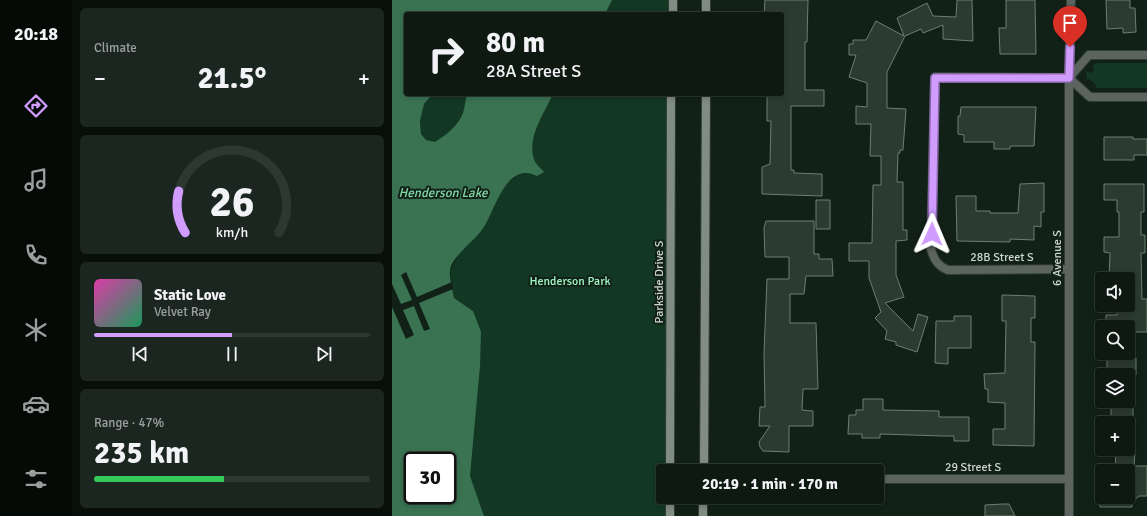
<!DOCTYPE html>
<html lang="en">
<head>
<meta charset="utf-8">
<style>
  :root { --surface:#0e1912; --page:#1c2620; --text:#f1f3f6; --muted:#9ba09f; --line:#2e3832; --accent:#d09dff }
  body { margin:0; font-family:Signika,sans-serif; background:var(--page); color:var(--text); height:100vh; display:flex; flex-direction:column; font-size:15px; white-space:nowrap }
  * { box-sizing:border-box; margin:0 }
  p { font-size:13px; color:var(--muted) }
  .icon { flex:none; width:22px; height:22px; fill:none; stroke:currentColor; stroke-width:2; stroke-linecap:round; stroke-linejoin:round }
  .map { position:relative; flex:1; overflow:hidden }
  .sheet { display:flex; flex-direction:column; gap:8px; padding:8px; background:#080e0a; width:320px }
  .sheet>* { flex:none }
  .hud { position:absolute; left:12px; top:12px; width:380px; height:84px; border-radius:4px; box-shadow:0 2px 6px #0003,0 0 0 1px var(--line); background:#0e1912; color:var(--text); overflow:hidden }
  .fabs { position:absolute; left:703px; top:272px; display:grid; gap:8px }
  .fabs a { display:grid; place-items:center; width:40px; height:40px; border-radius:4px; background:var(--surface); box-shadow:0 2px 6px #0003,0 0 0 1px var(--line); font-size:20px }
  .speed { position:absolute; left:12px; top:452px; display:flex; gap:8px; font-size:20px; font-weight:700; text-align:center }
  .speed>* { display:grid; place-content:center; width:52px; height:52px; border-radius:50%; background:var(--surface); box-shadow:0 2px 6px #0003,0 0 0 1px var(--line); line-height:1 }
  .speed .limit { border:2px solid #111; border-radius:6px; background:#fff; color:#111 }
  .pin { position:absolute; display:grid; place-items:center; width:34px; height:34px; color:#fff; margin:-41px -17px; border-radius:50% 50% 50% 0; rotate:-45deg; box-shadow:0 0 4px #0007 }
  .pin .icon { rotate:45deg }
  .me { position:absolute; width:44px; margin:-22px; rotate:1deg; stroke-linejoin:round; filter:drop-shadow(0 0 3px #0008) }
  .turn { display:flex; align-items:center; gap:14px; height:84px; padding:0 16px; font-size:18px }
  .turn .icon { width:52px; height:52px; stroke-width:2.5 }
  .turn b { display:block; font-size:28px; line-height:34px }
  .big { font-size:30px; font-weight:700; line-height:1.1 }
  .sheet .tile { flex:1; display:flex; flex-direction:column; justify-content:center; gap:6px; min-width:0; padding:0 14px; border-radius:6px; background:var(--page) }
  .sheet .dial { align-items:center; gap:0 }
  .dial svg { height:104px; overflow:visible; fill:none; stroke:var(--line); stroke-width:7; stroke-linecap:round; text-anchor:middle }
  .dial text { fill:var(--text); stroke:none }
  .song { display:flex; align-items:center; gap:12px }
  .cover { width:48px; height:48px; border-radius:6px; background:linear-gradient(135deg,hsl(320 70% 55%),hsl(150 70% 35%)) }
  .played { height:4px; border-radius:2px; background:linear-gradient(90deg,var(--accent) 50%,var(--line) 50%) }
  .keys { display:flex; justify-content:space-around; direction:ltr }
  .heat { display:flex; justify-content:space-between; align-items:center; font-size:22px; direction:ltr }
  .charge { height:6px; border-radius:3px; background:linear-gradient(90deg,#34c759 47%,var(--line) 0) }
  .trip { position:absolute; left:264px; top:464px; width:228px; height:40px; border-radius:4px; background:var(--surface); box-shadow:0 2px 6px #0003,0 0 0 1px var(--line); font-weight:700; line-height:40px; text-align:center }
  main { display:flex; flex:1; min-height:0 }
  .tabs { display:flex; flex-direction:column; width:72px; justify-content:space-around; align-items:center; background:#060a07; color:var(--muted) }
  .tabs .icon { width:28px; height:28px }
  .tabs .on { color:var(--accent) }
  .tabs b { font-size:18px; color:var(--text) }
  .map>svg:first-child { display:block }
</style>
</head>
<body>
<main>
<nav class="tabs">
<b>20:18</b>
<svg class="icon on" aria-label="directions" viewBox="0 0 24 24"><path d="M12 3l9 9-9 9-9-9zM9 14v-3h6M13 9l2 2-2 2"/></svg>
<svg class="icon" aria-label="music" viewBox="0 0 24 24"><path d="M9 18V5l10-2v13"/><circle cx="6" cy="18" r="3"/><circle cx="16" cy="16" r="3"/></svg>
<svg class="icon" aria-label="phone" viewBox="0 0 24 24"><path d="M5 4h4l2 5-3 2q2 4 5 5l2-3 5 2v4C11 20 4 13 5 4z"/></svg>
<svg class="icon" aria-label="climate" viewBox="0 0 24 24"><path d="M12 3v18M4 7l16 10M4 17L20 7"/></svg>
<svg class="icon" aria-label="car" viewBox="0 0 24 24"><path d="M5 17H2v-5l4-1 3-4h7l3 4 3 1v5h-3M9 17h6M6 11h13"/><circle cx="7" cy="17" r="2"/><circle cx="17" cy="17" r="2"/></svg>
<svg class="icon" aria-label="filters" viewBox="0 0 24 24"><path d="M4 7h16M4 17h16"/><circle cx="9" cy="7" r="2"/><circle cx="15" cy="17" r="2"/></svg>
</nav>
<section class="sheet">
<div class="tile"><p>Climate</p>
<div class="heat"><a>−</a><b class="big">21.5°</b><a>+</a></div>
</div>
<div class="tile dial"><svg viewBox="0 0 100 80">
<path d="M14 69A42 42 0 1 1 86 69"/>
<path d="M14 69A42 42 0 0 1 9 37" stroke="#d09dff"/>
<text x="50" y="56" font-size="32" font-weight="700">26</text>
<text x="50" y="72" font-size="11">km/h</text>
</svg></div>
<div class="tile">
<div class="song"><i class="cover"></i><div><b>Static Love</b><p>Velvet Ray</p></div></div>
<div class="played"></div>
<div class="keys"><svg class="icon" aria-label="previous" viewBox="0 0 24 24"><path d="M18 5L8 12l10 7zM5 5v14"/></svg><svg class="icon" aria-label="pause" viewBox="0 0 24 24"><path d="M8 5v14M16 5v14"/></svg><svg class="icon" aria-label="next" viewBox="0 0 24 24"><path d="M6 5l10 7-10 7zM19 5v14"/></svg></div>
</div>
<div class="tile"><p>Range · 47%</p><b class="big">235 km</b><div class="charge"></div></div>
</section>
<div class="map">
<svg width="755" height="516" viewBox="0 0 755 516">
  <rect width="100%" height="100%" fill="#122118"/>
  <path fill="#123723" d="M220,0H281V14H213Z
    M706,63H755V88H703L704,85L697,79L695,80L694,71L699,73L702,70L701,65Z
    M41,94H75C73,100 73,107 71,113C66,126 54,135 43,143L34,140L29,134L28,121L32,104Z
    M161,94H279L278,471H271V497H278V516H92L78,476L88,367L81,311L62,298L58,270L67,254L92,227L108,193L117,182L127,174L152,172C149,168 143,164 142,159C135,137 152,114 161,94Z"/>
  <path fill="#397352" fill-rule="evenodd" d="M0,0H220L213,14H14V94H41L32,104L28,121L29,134L34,140L43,142C54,135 66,126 71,113C73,107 73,100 75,94H161C152,114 135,137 142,159C143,164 149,168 152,172L145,176C115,160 103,210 92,227C84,240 60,256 58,270C57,278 61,290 62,298L81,311L89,332L88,367L78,476L92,516H0ZM21,461H55V495H21Z"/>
  <path fill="#122118" d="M14,272L25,297L60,282L61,289L27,303L38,329L32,331L22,306L11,310L22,335L14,339L0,307V284L9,304L20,300L9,275Z"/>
  <path fill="#2b3b31" stroke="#6c7e72" d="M373,0H416L415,42H413V90H432V106H399V170H402V173L430,174V196L370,194V167L378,164L379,121H375V94H390V14H372Z
    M565,0H580L581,41L551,39V25L531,33L529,29L513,36L495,72V108L514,109L511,150H508V153H506L505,182H511V230H515V240L504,241V275L512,297L493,303L521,331L526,314L536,317L525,352L504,345V342L493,339L495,331L483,318L489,312L477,278V261H457V243H480L481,185H489V156H478L479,124H464V106L475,107V83L457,77L464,55H457V44H461V40H474L484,21L512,36L505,18L535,3L541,16L564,17Z
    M614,0H643L644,54H608L607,28H614Z
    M714,0H738V8H743L744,32L731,33V28L715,29Z
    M569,107H644L642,146H618V149H602V142H572V135L566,134V116H568Z
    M712,137H741V139H755V155H742V160H712Z
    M652,183V212H649V227L642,226V240L618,239V242L565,241L564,196H584V211H598V213H626L628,184Z
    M712,184H752V212H749V235H753V253H749L750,299H755V332H736V327H714V315H725V305H736V279H717L718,253L712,252V237H727V212H725V200H712Z
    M424,200H438V229H424Z
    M374,221H422V254H427V259H440L441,276H414L412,294H398V323H424L426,389H411L410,410L421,411V426H397V452L371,451L368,447L367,442L378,426H367L368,407H373L372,353L375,279H397V257H373L372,228Z
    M610,295L643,296V318H639V342H643L642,446L601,445V429H613V403L596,402V389H593L592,374L613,373L614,321H610Z
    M562,316H579V348H556V364L543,363L544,321H562Z
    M715,358H744V375H717V372H715Z
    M471,399H491V410L547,411V417H577V441H562V436H552L488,434V438H470V434H456L457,415H464V410H471Z
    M719,401H741V423H719Z
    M724,452H743L742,466H755V496H747L740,502V507H708V497H736V471H723Z
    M611,504H617L623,516H593V505Z"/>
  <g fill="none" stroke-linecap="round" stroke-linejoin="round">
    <g stroke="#303e35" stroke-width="10">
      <path id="street" d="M677,78L543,77L539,249C542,260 546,266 556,270L677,269
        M677,78L697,55H755
        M677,78L698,97H755
        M485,479H677
        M677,516V78L679,0"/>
    </g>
    <g stroke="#303e35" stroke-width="10">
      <path id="secondary" d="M281,14V0
        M314,14V0
        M278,471L279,94
        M312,471L314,94
        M278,516V497
        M311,516V497"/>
    </g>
    <use href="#street" stroke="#5c645f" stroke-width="8"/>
    <use href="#secondary" stroke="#808c84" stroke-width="8"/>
  </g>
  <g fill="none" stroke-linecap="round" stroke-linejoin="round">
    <g stroke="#8766a6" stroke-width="10">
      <path id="route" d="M540,234L543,78H677L678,47"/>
    </g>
    <use href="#route" stroke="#d09dff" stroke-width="7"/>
  </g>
  <g text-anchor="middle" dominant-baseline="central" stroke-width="4" stroke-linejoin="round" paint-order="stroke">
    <g font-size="12" fill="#ccd5cf" stroke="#122118">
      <text x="610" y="257">28B Street S</text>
      <text transform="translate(665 258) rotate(-90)">6 Avenue S</text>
      <text transform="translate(267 282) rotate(-90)">Parkside Drive S</text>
      <text x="581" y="467">29 Street S</text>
    </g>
    <g font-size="12" fill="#a1f7c3" stroke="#122118">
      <text x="178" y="281">Henderson Park</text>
    </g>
    <g font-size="13" font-style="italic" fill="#81d7a5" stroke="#122118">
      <text x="51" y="193">Henderson Lake</text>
    </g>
  </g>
</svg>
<div class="fabs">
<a><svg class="icon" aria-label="sound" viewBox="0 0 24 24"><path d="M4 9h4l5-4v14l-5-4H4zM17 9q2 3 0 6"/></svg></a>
<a><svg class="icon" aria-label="search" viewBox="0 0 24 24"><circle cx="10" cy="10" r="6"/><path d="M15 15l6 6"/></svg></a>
<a><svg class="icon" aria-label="layers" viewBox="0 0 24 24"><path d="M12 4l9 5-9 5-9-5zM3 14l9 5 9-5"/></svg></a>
<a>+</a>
<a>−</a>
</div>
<div class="speed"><div class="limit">30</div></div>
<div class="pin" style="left:678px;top:47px;background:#d93025"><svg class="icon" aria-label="arrive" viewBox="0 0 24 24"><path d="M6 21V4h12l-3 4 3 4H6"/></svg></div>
<svg class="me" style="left:540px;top:234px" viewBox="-20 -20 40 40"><path d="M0-17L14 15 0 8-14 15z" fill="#d09dff" stroke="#fff" stroke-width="4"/></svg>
<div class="trip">20:19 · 1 min · 170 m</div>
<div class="hud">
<div class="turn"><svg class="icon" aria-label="right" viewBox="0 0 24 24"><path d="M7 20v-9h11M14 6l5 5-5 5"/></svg><div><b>80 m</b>28A Street S</div></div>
</div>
</div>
</main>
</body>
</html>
